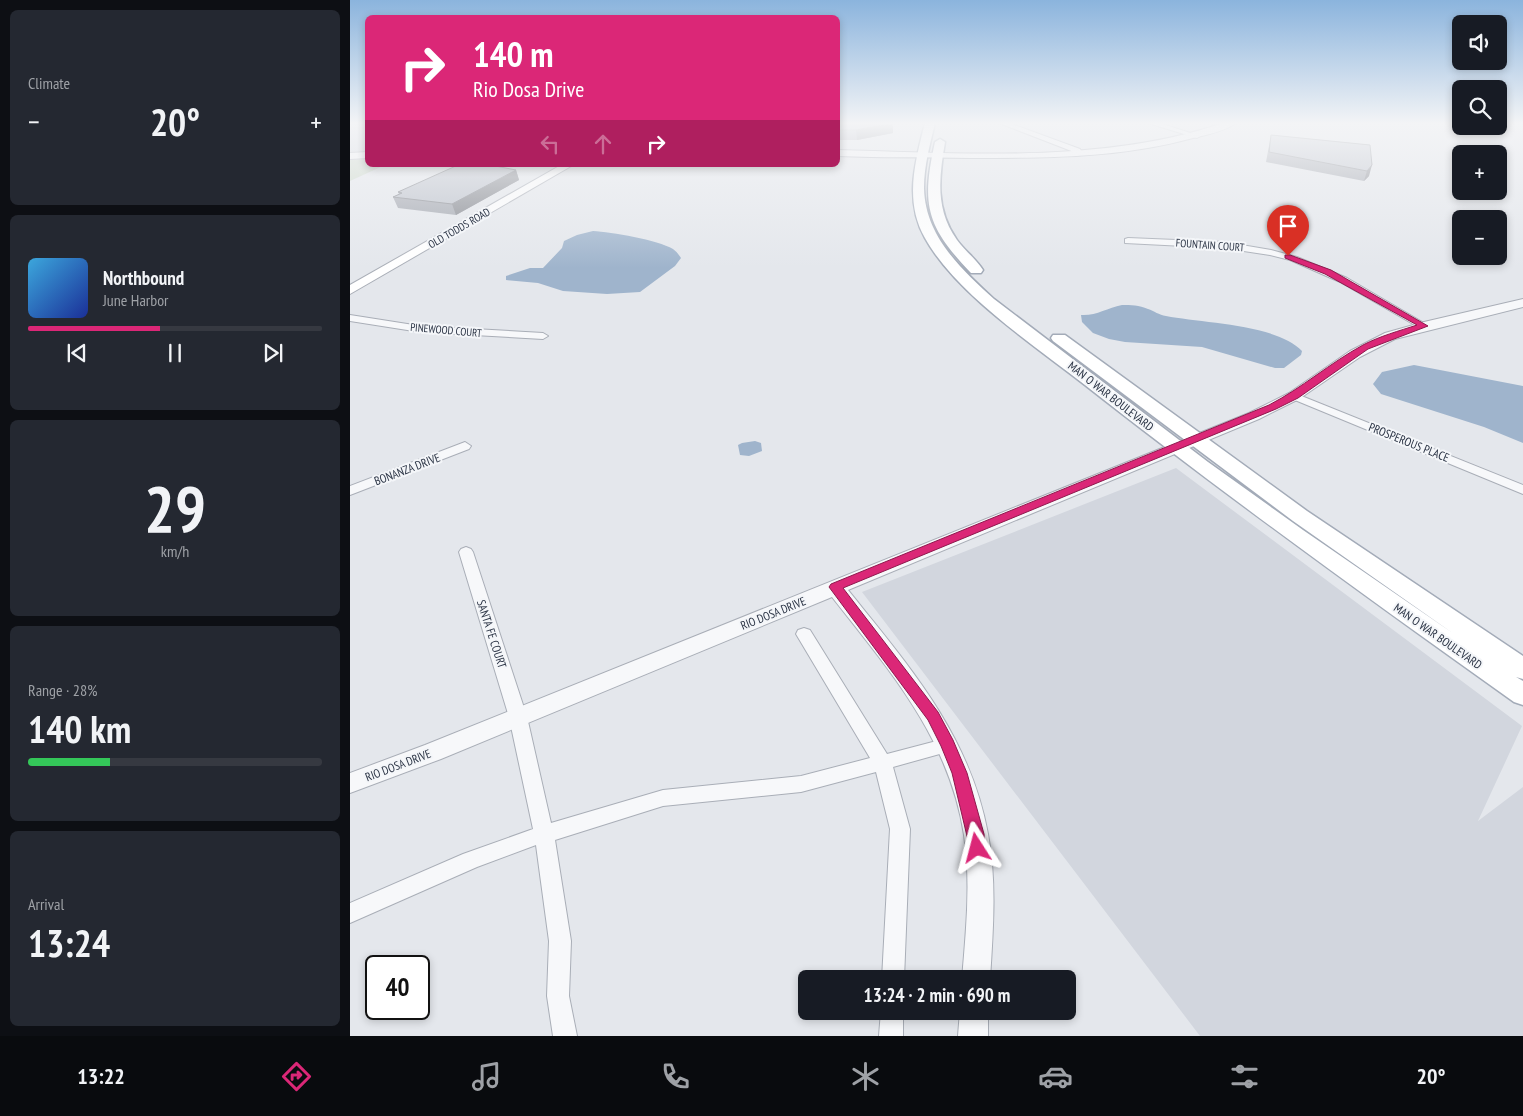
<!DOCTYPE html>
<html lang="en">
<head>
<meta charset="utf-8">
<style>
  :root { --surface:#171b24; --page:#242831; --text:#f1f3f6; --muted:#9ea1a6; --line:#363941; --accent:#db2777 }
  body { margin:0; font-family:"PT Sans Narrow",sans-serif; background:var(--page); color:var(--text); height:100vh; display:flex; flex-direction:column; font-size:19px; white-space:nowrap }
  * { box-sizing:border-box; margin:0 }
  p { font-size:16px; color:var(--muted) }
  .icon { flex:none; width:28px; height:28px; fill:none; stroke:currentColor; stroke-width:2; stroke-linecap:round; stroke-linejoin:round }
  .map { position:relative; flex:1; overflow:hidden }
  .side { display:flex; flex-direction:column; gap:10px; padding:10px; background:#0d0f14; width:350px }
  .side>* { flex:none }
  .top-card { position:absolute; left:15px; top:15px; width:475px; height:152px; border-radius:8px; box-shadow:0 2px 8px #0003; background:#db2777; color:#fff; overflow:hidden }
  .buttons { position:absolute; left:1102px; top:15px; display:grid; gap:10px }
  .buttons a { display:grid; place-items:center; width:55px; height:55px; border-radius:8px; background:var(--surface); box-shadow:0 2px 8px #0003; font-size:25px }
  .speed { position:absolute; left:15px; top:955px; display:flex; gap:10px; font-size:25px; font-weight:700; text-align:center }
  .speed>* { display:grid; place-content:center; width:65px; height:65px; border-radius:50%; background:var(--surface); box-shadow:0 2px 8px #0003; line-height:1 }
  .speed .limit { border:2px solid #111; border-radius:8px; background:#fff; color:#111 }
  .pin { position:absolute; display:grid; place-items:center; width:42px; height:42px; color:#fff; margin:-51px -21px; border-radius:50% 50% 50% 0; rotate:-45deg; box-shadow:0 0 5px #0007 }
  .pin .icon { rotate:45deg }
  .me { position:absolute; width:55px; margin:-28px; rotate:351deg; stroke-linejoin:round; filter:drop-shadow(0 0 4px #0008) }
  .turn { display:flex; align-items:center; gap:18px; height:105px; padding:0 25px; font-size:22px }
  .turn .icon { width:65px; height:65px; stroke-width:2.5 }
  .turn b { display:block; font-size:35px; line-height:42px }
  .lanes { display:flex; align-items:center; height:48px; padding:0 25px; background:#0003; justify-content:center; gap:25px; direction:ltr }
  .lanes .off { opacity:.35 }
  .big { font-size:38px; font-weight:600; line-height:1.1 }
  .side .widget { flex:1; display:flex; flex-direction:column; justify-content:center; gap:8px; min-width:0; padding:0 18px; border-radius:8px; background:var(--page) }
  .side .dial { align-items:center; gap:0 }
  .dial b { font-size:65px; line-height:1 }
  .song { display:flex; align-items:center; gap:15px }
  .cover { width:60px; height:60px; border-radius:8px; background:linear-gradient(135deg,hsl(200 70% 55%),hsl(230 70% 35%)) }
  .played { height:5px; border-radius:2px; background:linear-gradient(90deg,var(--accent) 45%,var(--line) 45%) }
  .keys { display:flex; justify-content:space-around; direction:ltr }
  .heat { display:flex; justify-content:space-between; align-items:center; font-size:28px; direction:ltr }
  .charge { height:8px; border-radius:4px; background:linear-gradient(90deg,#34c759 28%,var(--line) 0) }
  .trip { position:absolute; left:448px; top:970px; width:278px; height:50px; border-radius:8px; background:var(--surface); box-shadow:0 2px 8px #0003; font-weight:600; line-height:50px; text-align:center }
  .menu { display:flex; height:80px; justify-content:space-around; align-items:center; background:#090b0e; color:var(--muted) }
  .menu .icon { width:35px; height:35px }
  .menu .on { color:var(--accent) }
  .menu b { font-size:22px; color:var(--text) }
  main { display:flex; flex:1; min-height:0 }
  .map>svg:first-child { display:block }
</style>
</head>
<body>
<main>
<section class="side">
<div class="widget"><p>Climate</p>
<div class="heat"><a>−</a><b class="big">20°</b><a>+</a></div>
</div>
<div class="widget">
<div class="song"><i class="cover"></i><div><b>Northbound</b><p>June Harbor</p></div></div>
<div class="played"></div>
<div class="keys"><svg class="icon" aria-label="previous" viewBox="0 0 24 24"><path d="M18 5L8 12l10 7zM5 5v14"/></svg><svg class="icon" aria-label="pause" viewBox="0 0 24 24"><path d="M8 5v14M16 5v14"/></svg><svg class="icon" aria-label="next" viewBox="0 0 24 24"><path d="M6 5l10 7-10 7zM19 5v14"/></svg></div>
</div>
<div class="widget dial"><b>29</b><p>km/h</p></div>
<div class="widget"><p>Range · 28%</p><b class="big">140 km</b><div class="charge"></div></div>
<div class="widget"><p>Arrival</p><b class="big">13:24</b></div>
</section>
<div class="map">
<svg width="1173" height="1036" viewBox="0 0 1173 1036">
  <rect width="100%" height="100%" fill="#e4e7ec"/>
  <path fill="#d2d6de" d="M0,123H17V152L0,153Z
    M826,468L1172,726L1128,821L1173,787V1036H850L512,592Z"/>
  <path fill="#c9d6c5" d="M17,159L18,165H35L0,181V160Z"/>
  <path fill="#9fb4cc" d="M243,231C261,232 308,240 323,249C326,251 329,255 331,258L325,266L290,292L257,294L213,291L188,283L156,280V276L180,268H193L212,248L214,241L227,235Z
    M772,305C781,305 789,305 798,309C804,311 809,315 816,316C851,323 927,324 952,351L951,355L934,368H925L852,347L775,342L759,339L743,333L732,322L731,315C746,316 757,308 772,305Z
    M1064,365L1173,386V443L1134,427L1031,394L1023,384L1032,372Z
    M405,441L411,443L412,451L399,456L390,455L388,445L392,443Z"/>
  <g fill="none" stroke-linecap="round" stroke-linejoin="round">
    <g stroke="#a9aeb7" stroke-width="2">
      <path id="minor" d="M649,123H659L730,149L733,154L726,156L724,152Z
        M798,123H809L850,136L847,138Z
        M778,238L874,242L921,250L947,257L997,278L1079,326L1078,328H1070L990,282L940,260L920,255L874,248L775,243V239Z
        M0,315L70,326L193,333L198,336L193,339L70,332L0,321Z
        M944,393L1173,485V494L940,398L938,396Z
        M115,442L121,446L119,449L0,495V486Z
        M116,547L121,549L123,552L177,717L201,823L313,790L451,776L520,758L446,634L448,630L454,628L460,630L537,754L598,738L604,740L607,745L604,750L543,767L560,829L554,979H532L540,829L526,772L451,792L313,806L205,840L221,941L219,996L227,1036H203L197,996L199,941L186,845L127,867L0,923V903L113,854L183,829L159,717L109,552L111,549Z
        M531,1011H553V1036H529Z"/>
    </g>
    <g stroke="#a9aeb7" stroke-width="2">
      <path id="tertiary" d="M873,123H886C875,131 857,135 843,138C770,158 696,158 621,158C576,157 532,158 488,156V150C614,153 753,164 873,123Z
        M18,152V158L0,159V153Z
        M1173,299V307L1045,339L1010,357L949,399L909,419L498,590C559,666 620,735 638,834C647,882 643,931 640,979H612C616,931 621,883 614,835C599,738 540,671 482,597L91,759L0,793V773L75,745L899,413L939,393L1000,351L1035,333L1074,322Z
        M610,1011H638V1036H608Z"/>
    </g>
    <g stroke="#a9aeb7" stroke-width="2">
      <path id="secondary" d="M211,165H223L0,294V285Z"/>
    </g>
    <g stroke="#a3abb8" stroke-width="3">
      <path id="primary" d="M575,123H585C580,144 574,166 574,188C575,236 611,269 644,299L858,462L953,530L1104,634L943,521L703,341L701,338L703,335H715L957,511L1173,656V679L1166,677L1173,681V705L1164,702C1019,599 875,495 735,385C684,345 606,294 575,238C554,201 565,162 575,123Z
        M590,139L595,142C589,178 585,209 607,240C615,251 626,259 633,270L631,273H621C576,226 571,205 585,142Z"/>
    </g>
    <use href="#minor" fill="#f7f8fa" fill-rule="evenodd"/>
    <use href="#tertiary" fill="#f7f8fa" fill-rule="evenodd"/>
    <use href="#secondary" fill="#fff" fill-rule="evenodd"/>
    <use href="#primary" fill="#fff" fill-rule="evenodd"/>
  </g>
  <path fill="#a1a5ae" d="M488,126L543,133L507,140H488Z
    M921,135L1020,145L1019,176L1014,181L916,162Z
    M166,170L169,180L106,215L48,208L43,197L49,194L48,192Z"/>
  <path fill="#83868d" d="M543,123V133L507,140L506,130Z
    M1022,165L1019,176L1014,181L1017,171Z
    M166,170L169,180L106,215L102,204Z"/>
  <path fill="#bbc0ca" stroke="#83868d" d="M491,123H543L506,130H488V126Z
    M921,135L1020,145L1022,165L1017,171L919,152Z
    M108,165L128,166L140,165L166,170L102,204L43,197L52,193L48,192Z"/>
  <linearGradient id="sky" x2="0" y2="1"><stop stop-color="#8bb4dd"/><stop offset="0.46" stop-color="#f3f4f6"/><stop offset="1" stop-color="#f3f4f6" stop-opacity="0"/></linearGradient>
  <rect width="1173" height="268" fill="url(#sky)"/>
  <path fill="#db2777" stroke="#8e194d" d="M935,255H940L981,270L1078,326L1018,349L948,398L926,409L493,588L588,712L603,740L617,773L634,834L635,848L632,853L627,855L621,853L602,773L591,746L578,720L479,587L481,584L919,405C952,388 980,363 1013,345C1030,336 1049,331 1067,325L975,274L935,258Z"/>
  <g text-anchor="middle" dominant-baseline="central" stroke-width="4" stroke-linejoin="round" paint-order="stroke">
    <g font-size="11" fill="#2b3445" stroke="#f4f6f9">
      <text transform="translate(109 228) rotate(-30)">OLD TODDS ROAD</text>
      <text transform="translate(860 245) rotate(4)">FOUNTAIN COURT</text>
      <text transform="translate(96 330) rotate(5)">PINEWOOD COURT</text>
    </g>
    <g font-size="12" fill="#2b3445" stroke="#f4f6f9">
      <text transform="translate(761 396) rotate(38)">MAN O WAR BOULEVARD</text>
      <text transform="translate(1059 442) rotate(22)">PROSPEROUS PLACE</text>
      <text transform="translate(57 469) rotate(-21)">BONANZA DRIVE</text>
      <text transform="translate(423 613) rotate(-22)">RIO DOSA DRIVE</text>
      <text transform="translate(142 634) rotate(72)">SANTA FE COURT</text>
      <text transform="translate(1088 636) rotate(35)">MAN O WAR BOULEVARD</text>
      <text transform="translate(48 765) rotate(-21)">RIO DOSA DRIVE</text>
    </g>
  </g>
</svg>
<div class="buttons">
<a><svg class="icon" aria-label="sound" viewBox="0 0 24 24"><path d="M4 9h4l5-4v14l-5-4H4zM17 9q2 3 0 6"/></svg></a>
<a><svg class="icon" aria-label="search" viewBox="0 0 24 24"><circle cx="10" cy="10" r="6"/><path d="M15 15l6 6"/></svg></a>
<a>+</a>
<a>−</a>
</div>
<div class="speed"><div class="limit">40</div></div>
<div class="pin" style="left:938px;top:256px;background:#d93025"><svg class="icon" aria-label="arrive" viewBox="0 0 24 24"><path d="M6 21V4h12l-3 4 3 4H6"/></svg></div>
<svg class="me" style="left:627px;top:848px" viewBox="-20 -20 40 40"><path d="M0-17L14 15 0 8-14 15z" fill="#db2777" stroke="#fff" stroke-width="4"/></svg>
<div class="trip">13:24 · 2 min · 690 m</div>
<div class="top-card">
<div class="turn"><svg class="icon" aria-label="right" viewBox="0 0 24 24"><path d="M7 20v-9h11M14 6l5 5-5 5"/></svg><div><b>140 m</b>Rio Dosa Drive</div></div>
<div class="lanes"><svg class="icon off" aria-label="left" viewBox="0 0 24 24"><path d="M17 20v-9H6M10 6l-5 5 5 5"/></svg><svg class="icon off" aria-label="ahead" viewBox="0 0 24 24"><path d="M12 20V5M6 11l6-6 6 6"/></svg><svg class="icon" aria-label="right" viewBox="0 0 24 24"><path d="M7 20v-9h11M14 6l5 5-5 5"/></svg></div>
</div>
</div>
</main>
<nav class="menu">
<b>13:22</b>
<svg class="icon on" aria-label="directions" viewBox="0 0 24 24"><path d="M12 3l9 9-9 9-9-9zM9 14v-3h6M13 9l2 2-2 2"/></svg>
<svg class="icon" aria-label="music" viewBox="0 0 24 24"><path d="M9 18V5l10-2v13"/><circle cx="6" cy="18" r="3"/><circle cx="16" cy="16" r="3"/></svg>
<svg class="icon" aria-label="phone" viewBox="0 0 24 24"><path d="M5 4h4l2 5-3 2q2 4 5 5l2-3 5 2v4C11 20 4 13 5 4z"/></svg>
<svg class="icon" aria-label="climate" viewBox="0 0 24 24"><path d="M12 3v18M4 7l16 10M4 17L20 7"/></svg>
<svg class="icon" aria-label="car" viewBox="0 0 24 24"><path d="M5 17H2v-5l4-1 3-4h7l3 4 3 1v5h-3M9 17h6M6 11h13"/><circle cx="7" cy="17" r="2"/><circle cx="17" cy="17" r="2"/></svg>
<svg class="icon" aria-label="filters" viewBox="0 0 24 24"><path d="M4 7h16M4 17h16"/><circle cx="9" cy="7" r="2"/><circle cx="15" cy="17" r="2"/></svg>
<b>20°</b>
</nav>
</body>
</html>
